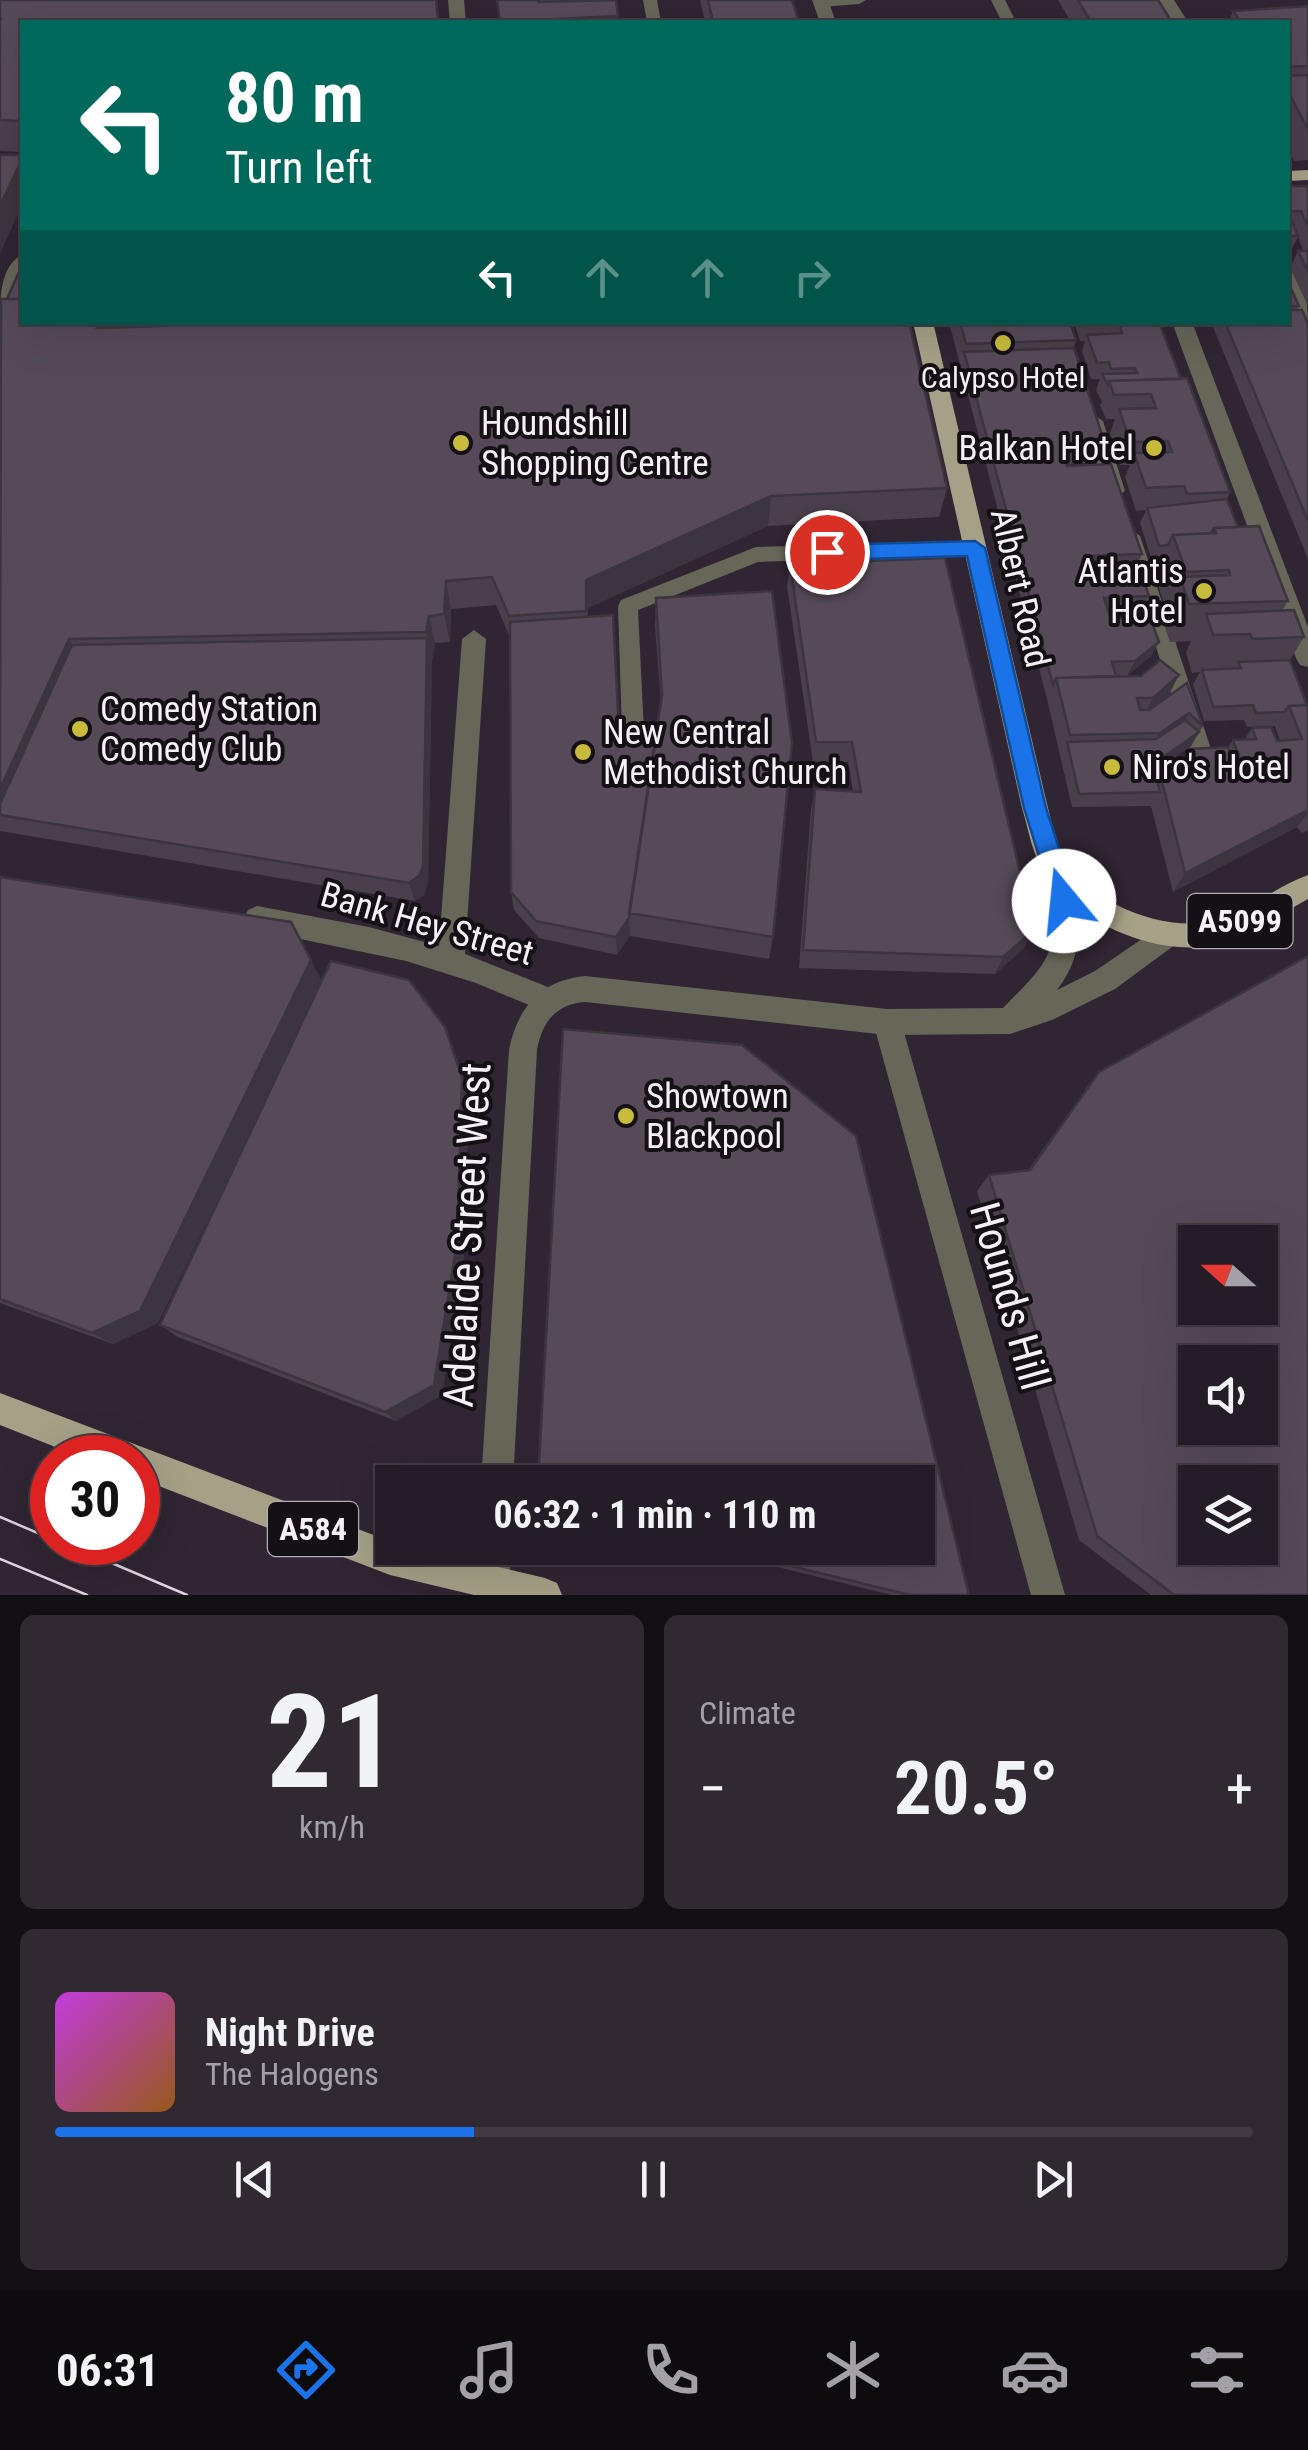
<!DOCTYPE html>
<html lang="en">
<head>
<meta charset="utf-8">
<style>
  :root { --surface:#241c26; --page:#302932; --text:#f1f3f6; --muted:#a3a1a7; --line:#413a43; --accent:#1a73e8 }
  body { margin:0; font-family:"Roboto Condensed",sans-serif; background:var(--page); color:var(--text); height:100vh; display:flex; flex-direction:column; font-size:38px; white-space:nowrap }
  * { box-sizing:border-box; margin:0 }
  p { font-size:32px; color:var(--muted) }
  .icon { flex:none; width:55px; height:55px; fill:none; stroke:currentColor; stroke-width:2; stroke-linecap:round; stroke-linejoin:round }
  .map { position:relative; height:1595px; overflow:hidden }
  .drawer { display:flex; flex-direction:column; gap:20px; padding:20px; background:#140f15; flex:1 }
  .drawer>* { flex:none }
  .hud { position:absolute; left:20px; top:20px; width:1270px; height:305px; border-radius:0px; box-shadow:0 10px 40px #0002,0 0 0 2px var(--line); background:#00695c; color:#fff; overflow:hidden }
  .needle { width:65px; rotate:291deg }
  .fabs { position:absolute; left:1178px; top:1225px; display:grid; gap:20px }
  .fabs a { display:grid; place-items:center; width:100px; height:100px; border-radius:0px; background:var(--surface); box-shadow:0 10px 40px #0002,0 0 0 2px var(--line); font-size:50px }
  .speed { position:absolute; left:30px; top:1435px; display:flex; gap:20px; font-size:50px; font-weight:700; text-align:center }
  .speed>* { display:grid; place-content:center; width:130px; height:130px; border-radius:50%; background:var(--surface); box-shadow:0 10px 40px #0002,0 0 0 2px var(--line); line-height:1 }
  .speed .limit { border:15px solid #d22; background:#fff; color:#111 }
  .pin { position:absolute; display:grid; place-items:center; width:85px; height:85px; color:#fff; margin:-42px; border:5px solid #fff; border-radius:50%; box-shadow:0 2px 10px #0007 }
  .me { position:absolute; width:110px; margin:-55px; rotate:343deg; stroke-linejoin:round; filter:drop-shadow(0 0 8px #0008) }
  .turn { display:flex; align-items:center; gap:35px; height:210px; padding:0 40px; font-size:45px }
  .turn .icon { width:130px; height:130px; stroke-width:2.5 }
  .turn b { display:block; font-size:70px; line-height:85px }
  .lanes { display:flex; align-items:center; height:95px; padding:0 40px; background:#0003; justify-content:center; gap:50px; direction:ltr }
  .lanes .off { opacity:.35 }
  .big { font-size:75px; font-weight:700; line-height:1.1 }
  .drawer .card { flex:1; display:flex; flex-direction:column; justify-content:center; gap:15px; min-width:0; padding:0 35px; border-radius:15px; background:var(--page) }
  .drawer .dial { align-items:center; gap:0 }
  .dial b { font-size:130px; line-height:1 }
  .song { display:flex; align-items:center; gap:30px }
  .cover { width:120px; height:120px; border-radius:15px; background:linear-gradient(135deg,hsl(290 70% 55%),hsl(30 70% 35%)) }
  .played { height:10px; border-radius:5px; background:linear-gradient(90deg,var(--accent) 35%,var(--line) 35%) }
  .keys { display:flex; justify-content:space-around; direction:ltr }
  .heat { display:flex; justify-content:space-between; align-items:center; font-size:55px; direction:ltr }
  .drawer .tiles { flex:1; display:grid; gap:20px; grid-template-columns:1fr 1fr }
  .card:last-child { grid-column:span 2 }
  .trip { position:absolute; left:375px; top:1465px; width:560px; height:100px; border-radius:0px; background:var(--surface); box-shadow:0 10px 40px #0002,0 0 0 2px var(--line); font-weight:700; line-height:100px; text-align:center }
  .tab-bar { display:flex; height:160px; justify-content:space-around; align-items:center; background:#0e0b0f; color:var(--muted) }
  .tab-bar .icon { width:70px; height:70px }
  .tab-bar .on { color:var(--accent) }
  .tab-bar b { font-size:45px; color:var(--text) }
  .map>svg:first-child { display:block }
</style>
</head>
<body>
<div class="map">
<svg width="1308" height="1595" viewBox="0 0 1308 1595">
  <rect width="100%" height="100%" fill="#302532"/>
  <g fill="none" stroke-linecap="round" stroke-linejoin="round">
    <path fill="#676659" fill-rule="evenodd" d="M643,0H657L661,22H647Z
      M816,0H866L859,4L821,7L816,6Z
      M991,0H1005L1016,22H1002Z
      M1288,269C1307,279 1308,307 1308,328C1289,317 1287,288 1288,269Z
      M1094,415L1103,421L1125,491L1115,498L1105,491L1085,421Z
      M1130,529L1140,536L1210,746L1207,752H1191L1188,746L1120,536Z
      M975,541L985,548L975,555L758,562L638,610L644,732L641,738H625L622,732L618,606L621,600L756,547Z"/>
    <path fill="#676659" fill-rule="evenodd" d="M22,255C23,275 21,308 0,317C0,297 1,265 22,255Z
      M474,630L486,639L465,954L558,991L562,1000L558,1009L548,1013L476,983L406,961L257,930L248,926L244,918L248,910L257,906L369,927L439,946L462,639Z
      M887,1009L897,1013L901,1022L1065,1595H1031L873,1022L877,1013Z"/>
    <path fill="#676659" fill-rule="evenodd" d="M448,0H464L466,22H450Z
      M1158,0H1174L1188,22H1172Z
      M1172,322H1192L1308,627V667L1300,665L1296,658Z
      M1054,856L1063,859L1067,867C1081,914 1088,949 1057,990L1095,971L1158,928L1167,924L1176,928L1180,936L1176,944L1115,989L1052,1020L1010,1034L887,1035L585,1002C556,1004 542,1022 537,1050L513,1482H481L509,1050C517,1008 541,980 585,976L887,1009L1003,1008C1044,966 1064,951 1048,890C1044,878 1040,870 1045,859Z
      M477,1548H511L509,1583L504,1595H480L475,1583Z"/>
    <path fill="#676659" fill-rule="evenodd" d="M812,0H828L836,22H820Z"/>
    <path fill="#a4a187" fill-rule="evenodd" d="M1308,170V180L1288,181V171Z
      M913,322H933L1048,808C1053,825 1054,846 1064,860C1093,904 1165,934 1217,920C1250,911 1276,886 1308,875V899C1279,915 1250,936 1217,944C1161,959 1076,923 1045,874C1032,855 1029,830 1022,808Z
      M0,1393L392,1542V1548H417L545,1578L557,1583L562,1595H474L390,1575L138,1478V1458H83L0,1425Z"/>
    <path stroke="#dcd5de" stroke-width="2.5" d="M0,1517L52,1539
      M62,1542L187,1595
      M0,1559L87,1595"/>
  </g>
  <path fill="#4a404c" d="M0,0H437L439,22H22V152L0,151Z
    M497,0H616L618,22H499Z
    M700,0H792L799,22H705Z
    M1058,0H1158L1172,22H1071Z
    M1308,6V160L1294,161L1288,148V22H1229L1233,11Z
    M1288,186H1308V250L1303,251L1298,237L1290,252H1288Z
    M1298,251H1308V306L1290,268Z
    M1288,282L1299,306L1297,310L1308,324V559L1211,322H1288Z
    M0,300L22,322H118L120,327L161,326L947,488L939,517L768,526L588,608V617L619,732L657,730L661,704L655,626L656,598L773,937L769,959L630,936L617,955L539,938L514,910L511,892L510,637L496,605L451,609L450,642L435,643L432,660L428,884L424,895L415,901L0,831Z
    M949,322H1062V325L1076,340L1074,348L1104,441L1098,457H1092L1090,463L1066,464L1142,554L1138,564L1149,596L1142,612L1109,613L1111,619L1159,642L1151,656L1127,676L1179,675L1168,696L1187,683L1203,726L1191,746L1175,757H1184L1189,749L1228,747L1233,740L1245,739L1252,728L1277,741H1280L1275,726L1247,727L1244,720L1204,721L1193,684L1200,672L1192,673L1186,652L1191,641L1170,642L1161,615L1165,606L1154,574L1161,561H1152L1140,523L1146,510L1136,511L1125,477L1130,465H1120L1110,433L1115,419H1106L1100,405L1102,402L1096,390L1100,379H1091L1082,351L1085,341H1080L1074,322H1159L1181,379L1230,492L1227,499L1238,527L1288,601L1282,611L1304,637L1290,660L1308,705V830L1302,833L1297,827L1173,892L1151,806L1072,807L1047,699Z
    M790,564L1034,930L1024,948L995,974L799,968L811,809L815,789L853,791L848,762H813L787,586Z
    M0,877L321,981L445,1027L469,1096L464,1256L442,1395L396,1421L178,1337L160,1325L288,1053L158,1323L113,1344L0,1303Z
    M1099,1072L1308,1595H1151L1079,1540L977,1191L989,1175L1028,1170Z
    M700,1548H918L969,1595H892Z"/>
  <path fill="#3c343e" d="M22,159V205L0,254V206Z
    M99,322H118L121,329L97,328Z
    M771,496L768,526L588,608V639L586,580Z
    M446,581L451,609L450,642L444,614Z
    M429,616L435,643L432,660L426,632Z
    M427,638L432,660L428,884L424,895L415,901L409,883Z
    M69,639L85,667L0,815V789Z
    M1159,642L1151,656L1127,676L1135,661Z
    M1179,675L1168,696L1142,719L1153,698Z
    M1189,713L1177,734L1148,753L1160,733Z
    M1199,732L1191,746L1159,768L1157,761Z
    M1308,810V813L1297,827L1173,892L1185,873Z
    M629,918L630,936L617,955L616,937Z
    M1034,930L1024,948L995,974L1003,957Z
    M311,960L322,982L158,1323L113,1344L92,1333Z
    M462,1077L469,1096L464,1256L442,1395L396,1421L385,1412Z"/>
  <path fill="#564a58" stroke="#3c343e" stroke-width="2.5" fill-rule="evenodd" d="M0,0H436L438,22H22V121L0,120V22L1,19H0Z
    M497,0H538V2L616,0L618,16L539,20L540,22H500Z
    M708,0H792L799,22H713Z
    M1078,0H1158L1172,22H1091Z
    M1308,6V66L1288,67V22H1241L1233,11Z
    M1308,75V130L1288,91V76Z
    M0,155H22V159L0,206Z
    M1288,186H1308V227L1301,211H1288Z
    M1288,212L1298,236H1288Z
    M1298,251H1308V272Z
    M22,265V299H7Z
    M1288,282L1299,306H1288Z
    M1,299H22V322H99L97,328L161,326L162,322H909L947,488L771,496L586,580V611L509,616L492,577L446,581L444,614L429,616L426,632L69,639L0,789Z
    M1288,310H1302L1308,324V521L1225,322H1288Z
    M960,322H1061L1062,325H1071L1076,340L966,344Z
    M1085,322H1159L1181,379L1109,381L1108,385L1102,374L1137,373L1135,368L1111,369L1109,362L1097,363L1087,335L1122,333L1119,323L1086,325Z
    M1074,348L1104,441L1094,442L1096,447L1062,448L1067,466L1111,464L1142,554L1093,556L1095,563L1137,561L1149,596L1104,598L1111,619L1150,617L1159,642L1135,661L1112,662L1116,676L1056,678L1053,685L964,352Z
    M1187,378L1230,492L1187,494L1184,486L1146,488L1134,453L1172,452L1168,441L1130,442L1119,409L1156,408L1151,394L1114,395L1109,381Z
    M1227,499L1238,527L1214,528L1211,533L1173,535L1168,545L1159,546L1147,508Z
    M1259,526L1288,601L1189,604L1180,577L1230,575L1229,570L1186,572L1173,535L1216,533L1214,528Z
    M945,558L1034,930L1003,957L803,950L815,789L861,792L852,742H816L790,564Z
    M772,591L792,743L773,937L629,913L662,695L656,598Z
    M1294,610L1304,637L1252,639L1250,634L1213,635L1206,614Z
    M613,615L619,732L657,730L629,918L616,937L536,921L511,892L510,622Z
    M427,638L423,866L419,876L409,883L0,815V804L72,645Z
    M1160,660L1179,675L1153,698H1137L1140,710H1149L1187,683L1203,726L1189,713L1160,733L1070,735L1056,678L1141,676Z
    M1290,660L1307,705L1289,706L1284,712L1256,713L1253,705L1213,707L1202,670L1241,668L1238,662Z
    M1308,705V810L1185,873L1156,758L1192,756L1189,749L1228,747L1240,779H1247L1233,740L1256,739L1252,728L1271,727L1277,741L1302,739L1289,706Z
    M1185,720L1199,732L1162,758H1156L1153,764L1160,792L1079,794L1067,742L1156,739Z
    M0,877L291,922L311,960L140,1311L92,1333L0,1299Z
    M1308,956V1595H1174L1097,1536L989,1175L1030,1170L1099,1072ZM1195,1242H1260V1308H1195ZM1195,1362H1260V1428H1195ZM1195,1482H1260V1548H1195Z
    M331,961L409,980L445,1027L462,1077L457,1242L434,1385L385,1412L160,1325Z
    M563,1029L742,1045L856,1136L969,1595H910L717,1548H918V1482H538Z"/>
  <path fill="#1a73e8" stroke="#114b97" stroke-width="2.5" d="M975,541L985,548L1046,808L1076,901L1073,909L1064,912L1056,909L1053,901L1024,808L967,556L827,560L817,552L827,545Z"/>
  <g fill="#c8bb3b" stroke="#151016" stroke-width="4">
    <circle cx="1003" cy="343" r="10"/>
    <circle cx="461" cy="443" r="10"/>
    <circle cx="1154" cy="448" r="10"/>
    <circle cx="1204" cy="591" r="10"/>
    <circle cx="80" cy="729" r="10"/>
    <circle cx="583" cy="752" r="10"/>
    <circle cx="1112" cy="767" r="10"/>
    <circle cx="626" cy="1116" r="10"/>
  </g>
  <g text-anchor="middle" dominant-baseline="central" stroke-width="8" stroke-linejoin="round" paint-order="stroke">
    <g font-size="30" fill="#f7f0f8" stroke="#151016">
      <text x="1003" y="377">Calypso Hotel</text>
    </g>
    <g fill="#151016" stroke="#b3adb4" stroke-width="2.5">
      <rect x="1187.5" y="894" width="105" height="54" rx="8"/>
      <rect x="268" y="1502" width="90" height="54" rx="8"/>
    </g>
    <g font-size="32" font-weight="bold" fill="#f7f0f8">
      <text x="1240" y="921">A5099</text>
      <text x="313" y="1529">A584</text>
    </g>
    <g font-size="35" fill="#f7f0f8" stroke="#151016" text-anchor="start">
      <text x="481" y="423">Houndshill<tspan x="481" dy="40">Shopping Centre</tspan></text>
      <text x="1134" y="448" text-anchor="end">Balkan Hotel</text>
      <text x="1184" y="571" text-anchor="end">Atlantis<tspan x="1184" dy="40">Hotel</tspan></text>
      <text x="100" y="709">Comedy Station<tspan x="100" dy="40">Comedy Club</tspan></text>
      <text x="603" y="732">New Central<tspan x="603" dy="40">Methodist Church</tspan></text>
      <text x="1132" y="767">Niro's Hotel</text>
      <text x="646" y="1096">Showtown<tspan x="646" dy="40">Blackpool</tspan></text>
    </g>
    <g font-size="35" fill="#f7f0f8" stroke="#151016">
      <text transform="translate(1020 588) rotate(77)">Albert Road</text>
      <text transform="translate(427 924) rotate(16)">Bank Hey Street</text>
    </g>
    <g font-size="42" fill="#f7f0f8" stroke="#151016">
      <text transform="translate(467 1235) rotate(-87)">Adelaide Street West</text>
      <text transform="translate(1010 1296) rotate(74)">Hounds Hill</text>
    </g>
  </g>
</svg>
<div class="fabs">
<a><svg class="needle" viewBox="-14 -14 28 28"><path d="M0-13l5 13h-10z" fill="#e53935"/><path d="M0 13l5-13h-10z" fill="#a3a1a7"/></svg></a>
<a><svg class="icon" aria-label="sound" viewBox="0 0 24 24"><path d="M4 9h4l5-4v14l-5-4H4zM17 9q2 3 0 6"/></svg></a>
<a><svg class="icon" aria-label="layers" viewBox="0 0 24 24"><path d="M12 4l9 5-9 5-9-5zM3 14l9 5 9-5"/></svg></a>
</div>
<div class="speed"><div class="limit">30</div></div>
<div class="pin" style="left:827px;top:552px;background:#d93025"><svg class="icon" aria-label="arrive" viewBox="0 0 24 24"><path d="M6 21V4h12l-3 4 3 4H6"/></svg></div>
<svg class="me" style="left:1064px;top:901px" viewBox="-20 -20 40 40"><circle r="19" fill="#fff"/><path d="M0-13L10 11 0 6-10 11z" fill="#1a73e8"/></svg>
<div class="trip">06:32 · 1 min · 110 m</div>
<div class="hud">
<div class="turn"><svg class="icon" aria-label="left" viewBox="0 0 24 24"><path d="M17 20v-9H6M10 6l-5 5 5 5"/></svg><div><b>80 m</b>Turn left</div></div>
<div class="lanes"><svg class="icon" aria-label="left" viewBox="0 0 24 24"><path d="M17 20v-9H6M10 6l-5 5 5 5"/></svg><svg class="icon off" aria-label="ahead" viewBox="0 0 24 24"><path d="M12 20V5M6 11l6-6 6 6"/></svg><svg class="icon off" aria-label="ahead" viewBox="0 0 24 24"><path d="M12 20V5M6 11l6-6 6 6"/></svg><svg class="icon off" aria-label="right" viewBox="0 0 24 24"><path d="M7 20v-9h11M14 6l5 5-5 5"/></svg></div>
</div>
</div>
<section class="drawer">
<div class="tiles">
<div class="card dial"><b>21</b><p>km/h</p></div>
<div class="card"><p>Climate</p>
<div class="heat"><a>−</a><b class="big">20.5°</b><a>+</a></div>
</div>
<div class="card">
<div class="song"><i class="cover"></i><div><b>Night Drive</b><p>The Halogens</p></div></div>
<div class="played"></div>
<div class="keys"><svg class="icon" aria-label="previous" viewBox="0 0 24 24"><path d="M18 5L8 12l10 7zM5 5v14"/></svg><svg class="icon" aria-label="pause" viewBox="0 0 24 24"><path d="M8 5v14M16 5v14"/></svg><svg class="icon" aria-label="next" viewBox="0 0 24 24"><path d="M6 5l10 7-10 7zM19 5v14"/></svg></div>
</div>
</div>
</section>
<nav class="tab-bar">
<b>06:31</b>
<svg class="icon on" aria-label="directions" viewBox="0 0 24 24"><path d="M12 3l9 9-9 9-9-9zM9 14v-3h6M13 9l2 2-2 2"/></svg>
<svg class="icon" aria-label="music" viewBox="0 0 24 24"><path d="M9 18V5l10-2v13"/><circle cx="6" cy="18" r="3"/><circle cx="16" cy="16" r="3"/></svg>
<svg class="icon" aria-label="phone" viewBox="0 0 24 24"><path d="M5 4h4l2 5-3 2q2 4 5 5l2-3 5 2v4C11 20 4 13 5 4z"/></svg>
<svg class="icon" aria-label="climate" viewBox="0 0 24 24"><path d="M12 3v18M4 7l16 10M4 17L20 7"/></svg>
<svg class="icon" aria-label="car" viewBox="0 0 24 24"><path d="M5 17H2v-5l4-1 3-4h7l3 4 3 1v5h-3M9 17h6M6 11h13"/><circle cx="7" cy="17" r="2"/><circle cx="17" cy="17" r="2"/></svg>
<svg class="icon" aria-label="filters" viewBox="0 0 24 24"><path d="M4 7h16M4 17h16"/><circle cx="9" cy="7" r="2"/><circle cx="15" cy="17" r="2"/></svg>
</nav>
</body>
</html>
